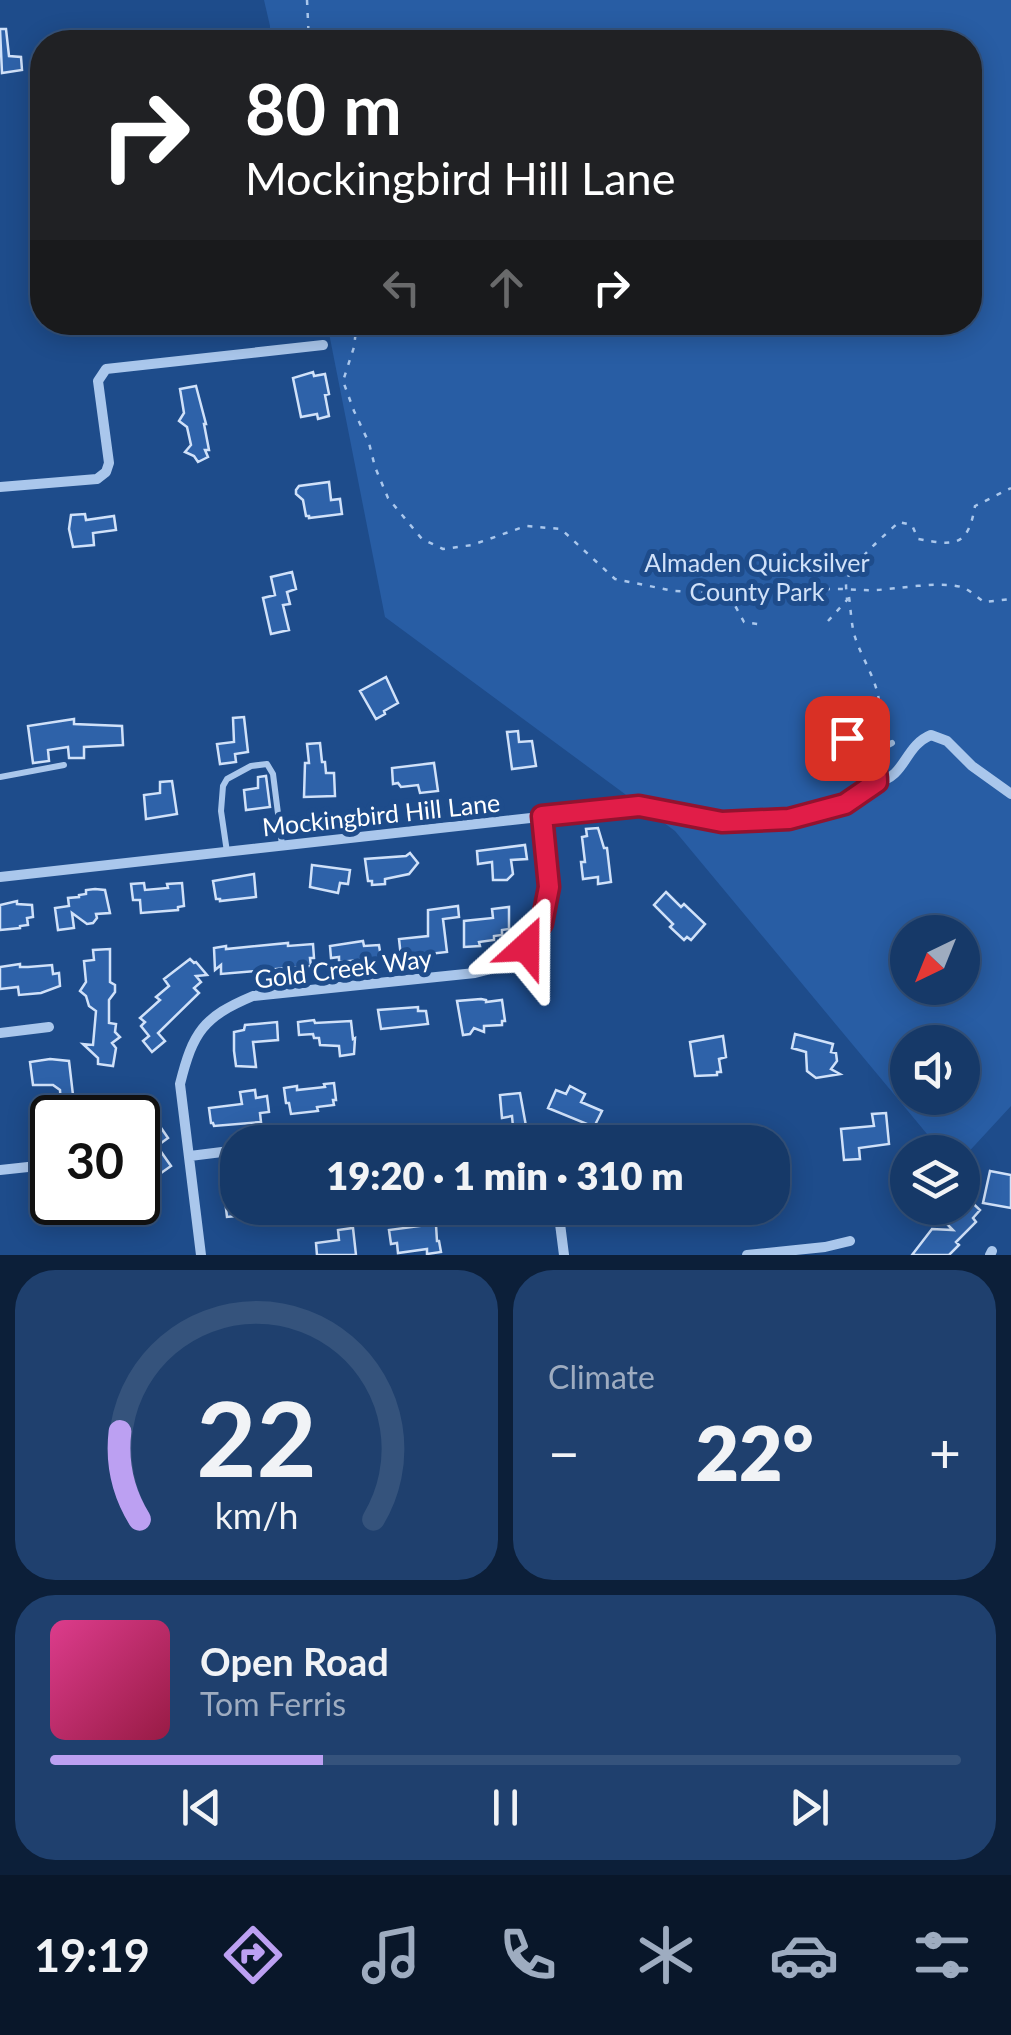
<!DOCTYPE html>
<html lang="en">
<head>
<meta charset="utf-8">
<style>
  :root { --surface:#163968; --page:#1f406e; --text:#f1f3f6; --muted:#9eacc0; --line:#35537c; --accent:#bca0f2 }
  body { margin:0; font-family:Lato,sans-serif; background:var(--page); color:var(--text); height:100vh; display:flex; flex-direction:column; font-size:38px; white-space:nowrap }
  * { box-sizing:border-box; margin:0 }
  p { font-size:32px; color:var(--muted) }
  .icon { flex:none; width:55px; height:55px; fill:none; stroke:currentColor; stroke-width:2; stroke-linecap:round; stroke-linejoin:round }
  .map { position:relative; height:1255px; overflow:hidden }
  .drawer { display:flex; flex-direction:column; gap:15px; padding:15px; background:#0c1f39; flex:1 }
  .drawer>* { flex:none }
  .guide { position:absolute; left:30px; top:30px; width:952px; height:305px; border-radius:40px; box-shadow:0 5px 25px #0003,0 0 0 2px var(--line); background:#202124; color:#fff; overflow:hidden }
  .needle { width:65px; rotate:223deg }
  .controls { position:absolute; left:890px; top:915px; display:grid; gap:20px }
  .controls a { display:grid; place-items:center; width:90px; height:90px; border-radius:50%; background:var(--surface); box-shadow:0 5px 25px #0003,0 0 0 2px var(--line); font-size:50px }
  .speed { position:absolute; left:30px; top:1095px; display:flex; gap:20px; font-size:50px; font-weight:700; text-align:center }
  .speed>* { display:grid; place-content:center; width:130px; height:130px; border-radius:50%; background:var(--surface); box-shadow:0 5px 25px #0003,0 0 0 2px var(--line); line-height:1 }
  .speed .limit { border:5px solid #111; border-radius:15px; background:#fff; color:#111 }
  .pin { position:absolute; display:grid; place-items:center; width:85px; height:85px; color:#fff; margin:-42px; border-radius:20px; box-shadow:0 5px 15px #0006 }
  .me { position:absolute; width:110px; margin:-55px; rotate:24deg; stroke-linejoin:round; filter:drop-shadow(0 0 8px #0008) }
  .turn { display:flex; align-items:center; gap:35px; height:210px; padding:0 50px; font-size:45px }
  .turn .icon { width:130px; height:130px; stroke-width:2.5 }
  .turn b { display:block; font-size:70px; line-height:85px }
  .lanes { display:flex; align-items:center; height:95px; padding:0 50px; background:#0003; justify-content:center; gap:50px; direction:ltr }
  .lanes .off { opacity:.35 }
  .big { font-size:75px; font-weight:800; line-height:1.1 }
  .drawer .card { flex:1; display:flex; flex-direction:column; justify-content:center; gap:15px; min-width:0; padding:0 35px; border-radius:40px; background:var(--page) }
  .drawer .dial { align-items:center; gap:0 }
  .dial svg { height:260px; overflow:visible; fill:none; stroke:var(--line); stroke-width:7; stroke-linecap:round; text-anchor:middle }
  .dial text { fill:var(--text); stroke:none }
  .song { display:flex; align-items:center; gap:30px }
  .cover { width:120px; height:120px; border-radius:15px; background:linear-gradient(135deg,hsl(330 70% 55%),hsl(340 70% 35%)) }
  .played { height:10px; border-radius:5px; background:linear-gradient(90deg,var(--accent) 30%,var(--line) 30%) }
  .keys { display:flex; justify-content:space-around; direction:ltr }
  .heat { display:flex; justify-content:space-between; align-items:center; font-size:55px; direction:ltr }
  .drawer .tiles { flex:1; display:grid; gap:15px; grid-template-columns:1fr 1fr }
  .card:last-child { grid-column:span 2 }
  .trip { position:absolute; left:220px; top:1125px; width:570px; height:100px; border-radius:40px; background:var(--surface); box-shadow:0 5px 25px #0003,0 0 0 2px var(--line); font-weight:800; line-height:100px; text-align:center }
  .tabs { display:flex; height:160px; justify-content:space-around; align-items:center; background:#09172a; color:var(--muted) }
  .tabs .icon { width:70px; height:70px }
  .tabs .on { color:var(--accent) }
  .tabs b { font-size:45px; color:var(--text) }
  .map>svg:first-child { display:block }
</style>
</head>
<body>
<div class="map">
<svg width="1011" height="1255" viewBox="0 0 1011 1255">
  <rect width="100%" height="100%" fill="#1e4c8b"/>
  <path fill="#285da4" fill-rule="evenodd" d="M264,0H1011V1106L963,1158L962,1152H942L675,831L385,617L327,323L970,322V42H270V26ZM908,932H962V988H908ZM908,1042H962V1098H908Z"/>
  <path fill="#2e62a9" stroke="#d0e1f9" stroke-width="2.5" d="M0,29H6L9,56L21,57L22,70L2,73Z
    M313,372L314,376L325,374L329,394L325,395L329,416L318,419L317,414L301,417L293,378Z
    M196,386L206,424H204L209,450H205L208,457L198,462L194,456L185,452L191,445L187,427L179,421L184,413L180,389Z
    M329,482L331,500L340,499L342,514L309,518V516H306L303,500L296,494V490L299,486Z
    M85,514L86,520L114,516L116,530L93,533L94,545L73,547L69,529L71,515Z
    M292,572L296,589L287,592L290,604L283,605L289,630L271,634L263,598L275,595L271,577Z
    M386,677L398,703L384,711L385,714L376,719L360,691Z
    M244,717L248,752L235,754L236,762L220,764L217,744L234,742L233,718Z
    M74,719V724L122,726L123,745L84,747V758H69L68,747L48,750L49,761L33,763L28,726Z
    M518,731L519,742L532,741L536,766L512,769L507,732Z
    M320,743L322,762H325L326,773H334L335,796L304,797L305,763H309L307,744Z
    M434,763L438,791L420,793L418,785L401,787L398,783L393,784L392,768Z
    M266,776L270,807L246,810L244,790L258,788V777Z
    M172,781L177,814L146,819L144,795L160,793V782Z
    M598,828L604,848H607L611,882L598,884V877L583,879L581,862H585L582,837L587,836L586,829Z
    M525,845L527,859L511,860L513,874L507,880H493L492,862L478,864L477,851Z
    M410,853L418,863L409,874L385,879V884L372,885V881H368L365,859L406,856Z
    M312,865L350,870L348,884L340,883L338,893L310,887Z
    M254,874L256,897L220,901V899H216L213,881Z
    M144,883L145,890L168,888L167,884L182,883L184,906L178,907V910L141,913L140,900H133L131,884Z
    M95,889L105,890L110,913L96,914L97,918L93,923L87,924L72,913L74,928L58,930L55,908L69,906L68,898L79,897V895L86,894V890Z
    M666,892L681,907L684,904L705,924L691,940L687,937L684,940L670,927L673,924L654,905Z
    M17,901V904L32,905L33,917L27,918L28,925L20,926V928L0,930V905Z
    M458,906L459,917L443,919L447,952L401,957L399,939L428,936V910Z
    M509,907V929L502,930V935L494,936V940L479,942L480,946L464,947V921L493,918L492,909Z
    M363,941L364,946L379,945L381,958L339,962V957L331,958L330,946Z
    M288,943V946L313,944L314,958H310L311,966L221,974V965L215,970L214,948L226,946V949Z
    M110,949V982L115,985V992L109,1000V1023L116,1024L115,1032L120,1037L112,1043L116,1048L113,1066L98,1064V1058L83,1044L93,1045L96,1011L89,1006L86,996L80,991L86,982L84,961L94,960L93,950Z
    M190,959L194,963L196,962L207,975L196,976L201,982L194,988L199,993L158,1033L165,1041L152,1052L143,1041L149,1036L141,1026L145,1022L140,1018L160,1000L156,997L169,986L164,979Z
    M20,964V967H28L52,965L53,974L59,973L60,986L41,993L19,995L18,987L0,989V967Z
    M481,999L486,1000V1002L502,1000L505,1021H502V1025L484,1026V1032L474,1028L470,1034L463,1035L457,1001Z
    M418,1007V1011H426L428,1024L381,1029L378,1010Z
    M314,1020L315,1023L351,1021L353,1039L355,1038L354,1054L340,1056L339,1046L320,1045L319,1038H314L313,1034L299,1035L298,1022Z
    M277,1022L278,1040L253,1042L256,1067L236,1066L234,1051V1032L244,1030L245,1025Z
    M795,1034L833,1044L831,1052L836,1053L837,1061L831,1069L840,1074L816,1078L807,1071L806,1052L792,1048Z
    M723,1036L726,1057L719,1059L721,1072H717V1075L695,1076L690,1042Z
    M50,1059L69,1061L73,1095L62,1096L83,1118H52V1142L34,1123L33,1110L42,1109L44,1123L61,1106L60,1090L53,1085H33L30,1062Z
    M334,1083L336,1100H333L334,1105L317,1107L318,1111L291,1114L289,1103H286L284,1088L297,1086V1090L325,1087L324,1084Z
    M570,1086L585,1094L581,1102L602,1111L594,1127L548,1108L556,1090L566,1094Z
    M255,1090L256,1098L267,1096L269,1112L260,1113L261,1122L214,1126L213,1123H211L209,1108L242,1104L240,1092Z
    M520,1093L526,1126L513,1127L512,1116L502,1118L500,1095Z
    M886,1113L889,1144L859,1148L860,1159L844,1160L841,1129L874,1126L872,1114Z
    M157,1122L168,1138L157,1146L171,1166L154,1178L151,1173L147,1176L138,1162V1136Z
    M990,1171L1011,1175V1208L983,1203Z
    M238,1180V1208H258L259,1214L227,1217L223,1183Z
    M962,1193L980,1210L973,1218L976,1222L956,1242L959,1245L949,1255H912L932,1229L953,1230L939,1216L948,1208H962Z
    M420,1208L435,1209L437,1241H439L441,1252L427,1254V1249L398,1253L397,1243L391,1244L389,1230L420,1226Z
    M505,1208H537L539,1222L509,1225Z
    M353,1228L356,1255H317L316,1243L339,1240L338,1230Z"/>
  <g fill="none" stroke-linecap="round" stroke-linejoin="round">
    <path stroke="#aac7ec" stroke-width="2.5" stroke-dasharray="5 8" stroke-linecap="butt" d="M307,0L309,42
      M357,322L354,347L343,381L354,411L369,443L375,467L388,498L422,539L443,549L472,545L526,526L561,529L615,579L674,591L704,592L732,600L744,622L764,625
      M708,592L820,590C838,587 856,591 876,590C898,589 944,580 964,588C971,591 978,598 984,602L1011,599
      M849,597C851,610 851,624 855,637C863,663 888,695 876,722L873,723
      M828,621L847,600C847,595 846,590 846,584C847,567 886,534 899,522L912,525L918,539C955,546 968,547 975,506L1011,488
      M837,707C847,713 858,709 870,714L882,740"/>
    <path stroke="#aac7ec" stroke-width="6" d="M869,755L892,743
      M0,777L64,765
      M227,852L221,811L223,786L227,779L251,766L267,764L273,774L282,845"/>
    <path stroke="#aac7ec" stroke-width="10" d="M0,487L97,479L106,472L109,463L98,381L106,369L323,345
      M877,782C906,777 904,746 931,735L947,741L972,766L1011,794
      M0,877L639,806L721,821L789,819L845,805L877,782C877,750 854,742 829,727
      M0,1033L49,1027
      M294,1142L339,1137
      M190,1156L238,1150
      M0,1170L28,1167
      M558,1208L564,1255
      M201,1255L180,1084C193,1032 203,1017 253,996L475,973L503,966L527,947L542,923L549,887L542,817
      M747,1255L825,1247L850,1241
      M990,1255L992,1251"/>
  </g>
  <g fill="none" stroke-linecap="round" stroke-linejoin="round">
    <g stroke="#92132f" stroke-width="25">
      <path id="route" d="M526,947L542,923L549,887L542,816L639,806L722,822L789,819L845,804L877,782C877,760 865,749 847,738"/>
    </g>
    <use href="#route" stroke="#e11d48" stroke-width="18"/>
  </g>
  <g text-anchor="middle" dominant-baseline="central" stroke-width="10" stroke-linejoin="round" paint-order="stroke">
    <g font-size="25" fill="#d0e1f9" stroke="#1e4c8b">
      <text x="757" y="562">Almaden Quicksilver<tspan x="757" dy="29">County Park</tspan></text>
    </g>
    <g font-size="25" fill="#fff" stroke="#1e4c8b">
      <text transform="translate(381 814) rotate(-6)">Mockingbird Hill Lane</text>
      <text transform="translate(343 968) rotate(-7)">Gold Creek Way</text>
    </g>
  </g>
</svg>
<div class="controls">
<a><svg class="needle" viewBox="-14 -14 28 28"><path d="M0-13l5 13h-10z" fill="#e53935"/><path d="M0 13l5-13h-10z" fill="#9eacc0"/></svg></a>
<a><svg class="icon" aria-label="sound" viewBox="0 0 24 24"><path d="M4 9h4l5-4v14l-5-4H4zM17 9q2 3 0 6"/></svg></a>
<a><svg class="icon" aria-label="layers" viewBox="0 0 24 24"><path d="M12 4l9 5-9 5-9-5zM3 14l9 5 9-5"/></svg></a>
</div>
<div class="speed"><div class="limit">30</div></div>
<div class="pin" style="left:847px;top:738px;background:#d93025"><svg class="icon" aria-label="arrive" viewBox="0 0 24 24"><path d="M6 21V4h12l-3 4 3 4H6"/></svg></div>
<svg class="me" style="left:526px;top:947px" viewBox="-20 -20 40 40"><path d="M0-17L14 15 0 8-14 15z" fill="#e11d48" stroke="#fff" stroke-width="4"/></svg>
<div class="trip">19:20 · 1 min · 310 m</div>
<div class="guide">
<div class="turn"><svg class="icon" aria-label="right" viewBox="0 0 24 24"><path d="M7 20v-9h11M14 6l5 5-5 5"/></svg><div><b>80 m</b>Mockingbird Hill Lane</div></div>
<div class="lanes"><svg class="icon off" aria-label="left" viewBox="0 0 24 24"><path d="M17 20v-9H6M10 6l-5 5 5 5"/></svg><svg class="icon off" aria-label="ahead" viewBox="0 0 24 24"><path d="M12 20V5M6 11l6-6 6 6"/></svg><svg class="icon" aria-label="right" viewBox="0 0 24 24"><path d="M7 20v-9h11M14 6l5 5-5 5"/></svg></div>
</div>
</div>
<section class="drawer">
<div class="tiles">
<div class="card dial"><svg viewBox="0 0 100 80">
<path d="M14 69A42 42 0 1 1 86 69"/>
<path d="M14 69A42 42 0 0 1 8 42" stroke="#bca0f2"/>
<text x="50" y="56" font-size="32" font-weight="700">22</text>
<text x="50" y="72" font-size="11">km/h</text>
</svg></div>
<div class="card"><p>Climate</p>
<div class="heat"><a>−</a><b class="big">22°</b><a>+</a></div>
</div>
<div class="card">
<div class="song"><i class="cover"></i><div><b>Open Road</b><p>Tom Ferris</p></div></div>
<div class="played"></div>
<div class="keys"><svg class="icon" aria-label="previous" viewBox="0 0 24 24"><path d="M18 5L8 12l10 7zM5 5v14"/></svg><svg class="icon" aria-label="pause" viewBox="0 0 24 24"><path d="M8 5v14M16 5v14"/></svg><svg class="icon" aria-label="next" viewBox="0 0 24 24"><path d="M6 5l10 7-10 7zM19 5v14"/></svg></div>
</div>
</div>
</section>
<nav class="tabs">
<b>19:19</b>
<svg class="icon on" aria-label="directions" viewBox="0 0 24 24"><path d="M12 3l9 9-9 9-9-9zM9 14v-3h6M13 9l2 2-2 2"/></svg>
<svg class="icon" aria-label="music" viewBox="0 0 24 24"><path d="M9 18V5l10-2v13"/><circle cx="6" cy="18" r="3"/><circle cx="16" cy="16" r="3"/></svg>
<svg class="icon" aria-label="phone" viewBox="0 0 24 24"><path d="M5 4h4l2 5-3 2q2 4 5 5l2-3 5 2v4C11 20 4 13 5 4z"/></svg>
<svg class="icon" aria-label="climate" viewBox="0 0 24 24"><path d="M12 3v18M4 7l16 10M4 17L20 7"/></svg>
<svg class="icon" aria-label="car" viewBox="0 0 24 24"><path d="M5 17H2v-5l4-1 3-4h7l3 4 3 1v5h-3M9 17h6M6 11h13"/><circle cx="7" cy="17" r="2"/><circle cx="17" cy="17" r="2"/></svg>
<svg class="icon" aria-label="filters" viewBox="0 0 24 24"><path d="M4 7h16M4 17h16"/><circle cx="9" cy="7" r="2"/><circle cx="15" cy="17" r="2"/></svg>
</nav>
</body>
</html>
